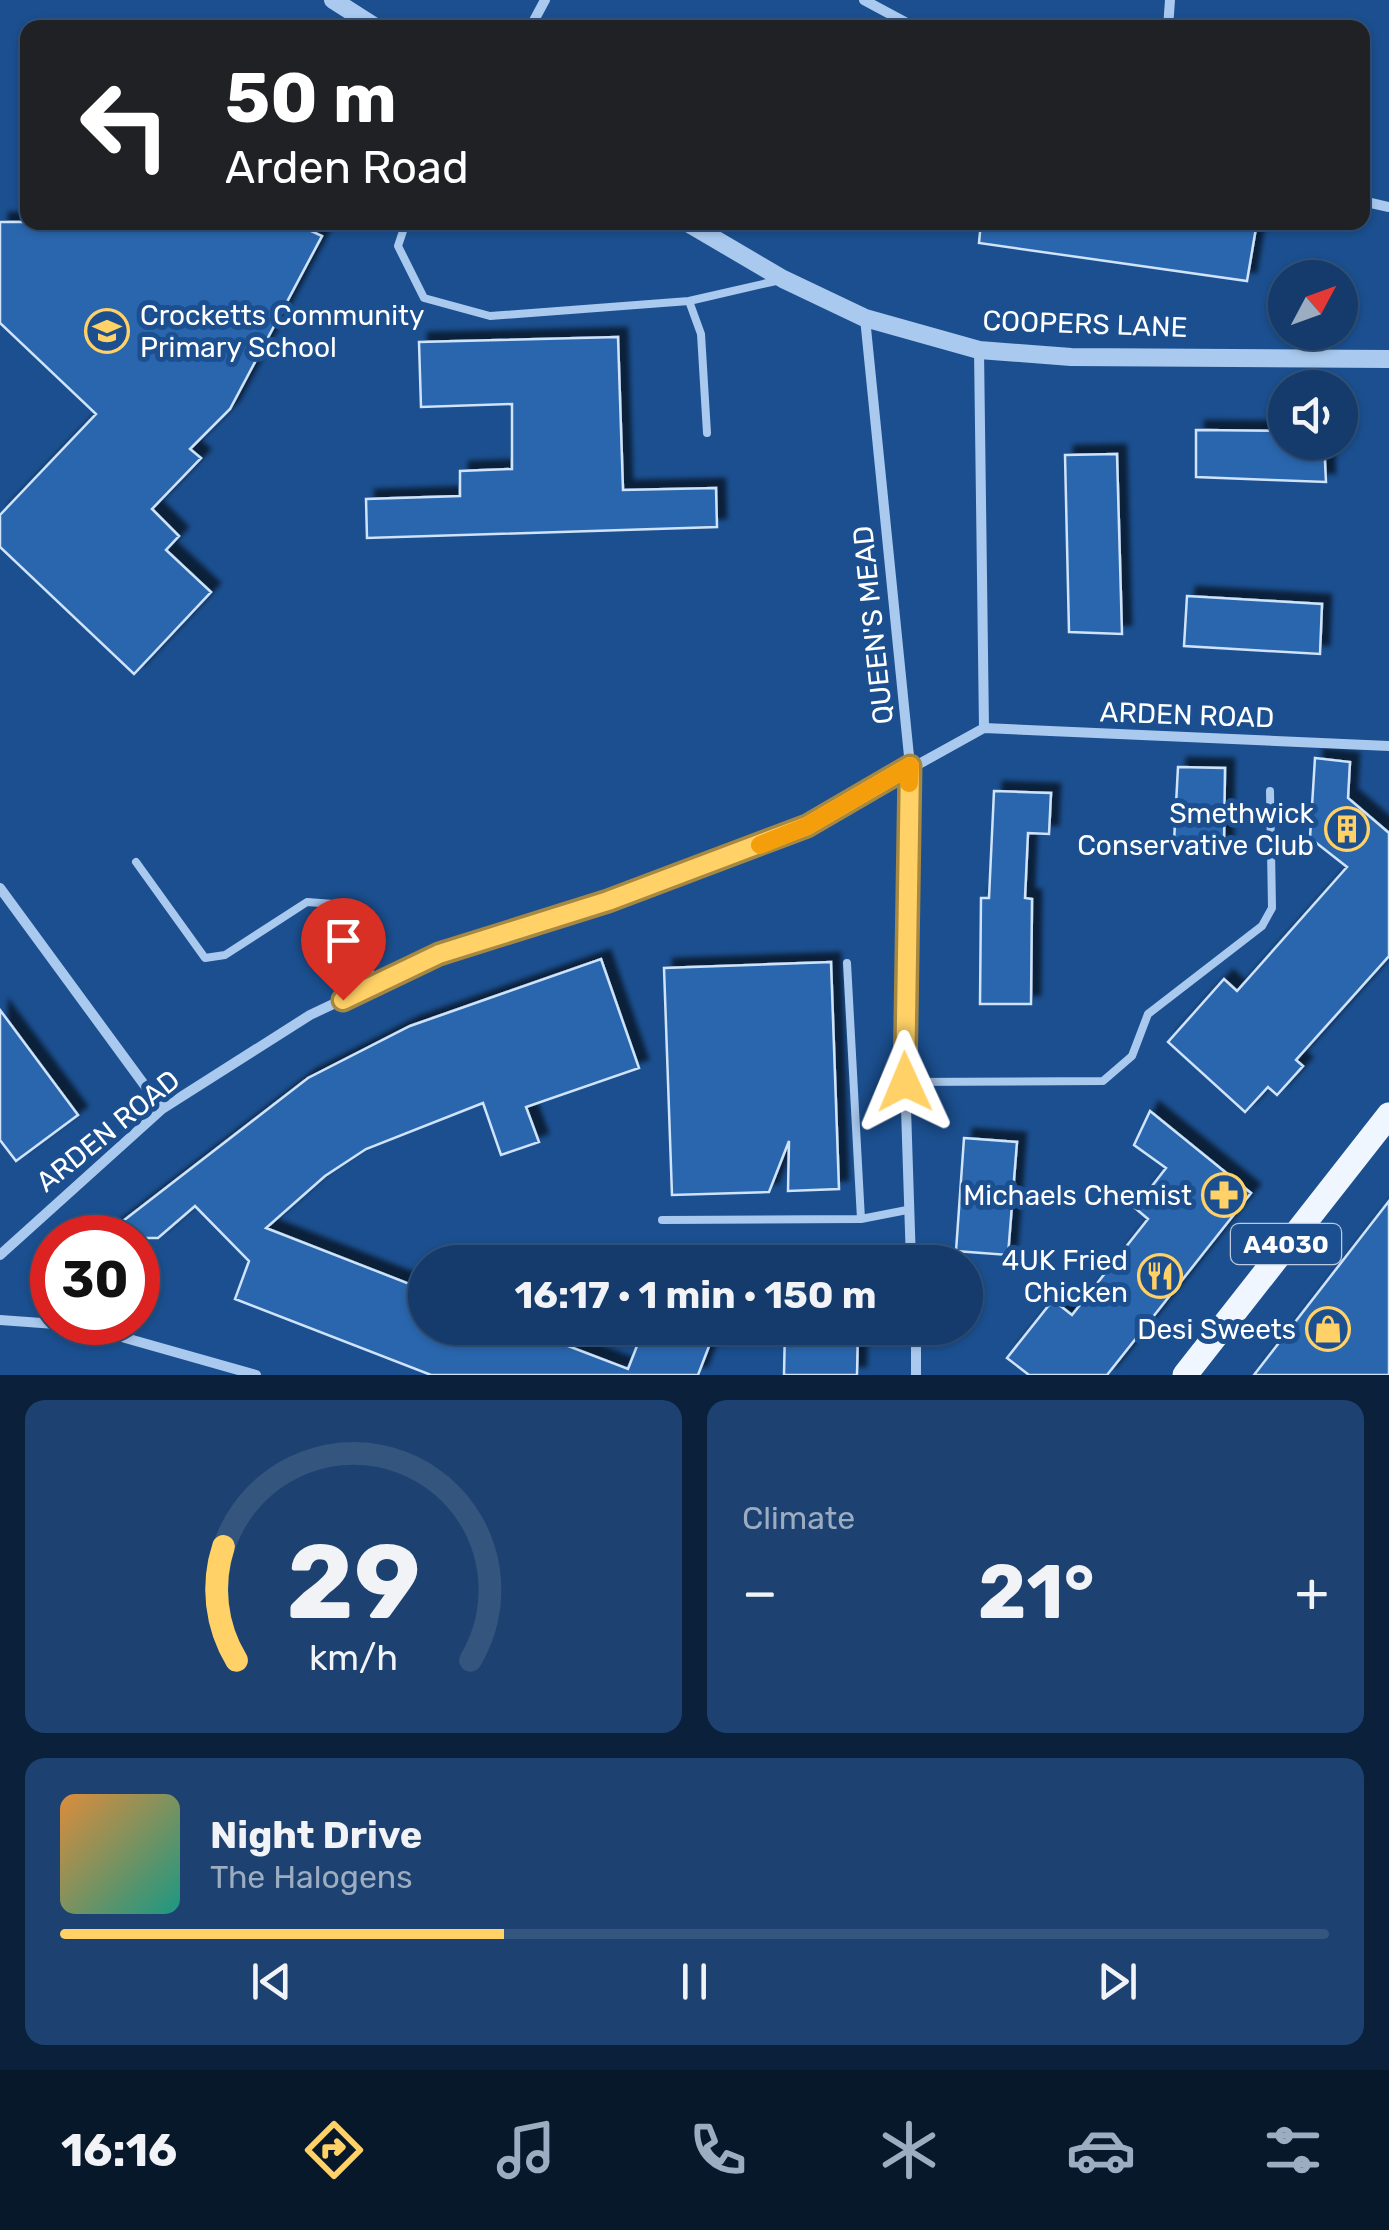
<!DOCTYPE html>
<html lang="en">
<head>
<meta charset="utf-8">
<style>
  :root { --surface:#143b6b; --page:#1d4271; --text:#f1f3f6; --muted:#9dadc1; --line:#33557e; --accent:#ffd166 }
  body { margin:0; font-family:Rubik,sans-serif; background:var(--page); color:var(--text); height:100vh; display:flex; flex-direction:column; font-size:38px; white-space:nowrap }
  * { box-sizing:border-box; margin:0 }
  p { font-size:32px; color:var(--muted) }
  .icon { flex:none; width:55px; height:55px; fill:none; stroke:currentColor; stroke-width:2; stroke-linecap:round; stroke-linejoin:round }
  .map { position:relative; height:1375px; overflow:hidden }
  .drawer { display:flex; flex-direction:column; gap:25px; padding:25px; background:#0b203b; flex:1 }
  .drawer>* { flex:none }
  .guide { position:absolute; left:20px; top:20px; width:1350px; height:210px; border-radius:20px; box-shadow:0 2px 8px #0004,0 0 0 2px var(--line); background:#202124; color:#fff; overflow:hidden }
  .needle { width:65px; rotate:49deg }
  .buttons { position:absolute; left:1268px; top:260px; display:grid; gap:20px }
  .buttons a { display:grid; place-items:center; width:90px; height:90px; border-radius:50%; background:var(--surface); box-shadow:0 2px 8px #0004,0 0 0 2px var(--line); font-size:50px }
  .speed { position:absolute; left:30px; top:1215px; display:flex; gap:20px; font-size:50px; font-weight:700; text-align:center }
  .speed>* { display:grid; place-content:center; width:130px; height:130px; border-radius:50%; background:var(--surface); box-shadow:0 2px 8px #0004,0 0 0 2px var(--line); line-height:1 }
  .speed .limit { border:15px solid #d22; background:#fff; color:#111 }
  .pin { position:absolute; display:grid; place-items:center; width:85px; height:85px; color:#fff; margin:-102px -42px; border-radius:50% 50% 50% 0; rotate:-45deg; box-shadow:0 0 10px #0007 }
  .pin .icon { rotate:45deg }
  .me { position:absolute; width:110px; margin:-55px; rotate:359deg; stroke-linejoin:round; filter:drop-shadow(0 0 8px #0008) }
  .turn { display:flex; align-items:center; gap:35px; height:210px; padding:0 40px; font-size:45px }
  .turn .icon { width:130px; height:130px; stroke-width:2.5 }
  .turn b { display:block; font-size:70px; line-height:85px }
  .big { font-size:75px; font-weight:700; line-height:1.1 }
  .drawer .card { flex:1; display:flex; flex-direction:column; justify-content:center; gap:15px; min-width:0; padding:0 35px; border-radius:20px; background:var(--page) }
  .drawer .dial { align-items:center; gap:0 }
  .dial svg { height:260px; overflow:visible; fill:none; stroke:var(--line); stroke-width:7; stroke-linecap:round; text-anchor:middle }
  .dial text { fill:var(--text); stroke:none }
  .song { display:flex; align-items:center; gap:30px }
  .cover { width:120px; height:120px; border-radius:15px; background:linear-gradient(135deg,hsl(30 70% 55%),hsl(170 70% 35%)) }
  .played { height:10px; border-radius:5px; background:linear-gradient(90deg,var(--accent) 35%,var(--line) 35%) }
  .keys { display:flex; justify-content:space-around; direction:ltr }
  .heat { display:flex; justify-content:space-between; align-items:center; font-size:55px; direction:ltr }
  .drawer .tiles { flex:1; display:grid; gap:25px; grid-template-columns:1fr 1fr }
  .card:last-child { grid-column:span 2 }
  .trip { position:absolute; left:408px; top:1245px; width:575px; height:100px; border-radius:50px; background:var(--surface); box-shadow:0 2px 8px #0004,0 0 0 2px var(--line); font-weight:700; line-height:100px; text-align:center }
  .tabs { display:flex; height:160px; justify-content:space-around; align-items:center; background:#08182b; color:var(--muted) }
  .tabs .icon { width:70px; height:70px }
  .tabs .selected { color:var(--accent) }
  .tabs b { font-size:45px; color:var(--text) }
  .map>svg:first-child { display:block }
</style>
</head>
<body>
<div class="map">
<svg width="1389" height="1375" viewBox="0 0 1389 1375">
  <defs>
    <filter id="shadow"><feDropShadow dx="9" dy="-9" stdDeviation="2.5" flood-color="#0009"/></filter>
  </defs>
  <rect width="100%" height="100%" fill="#1b4f8f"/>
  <path fill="#2a66ad" stroke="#cfe3fa" stroke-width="2.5" filter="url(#shadow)" d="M0,222H292L322,236L230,409L190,449L201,458L152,509L179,536L166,550L211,592L134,674L0,547V515L96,414L0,323Z
    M981,222H1257L1247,281L979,243Z
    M618,337L623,490L716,488L717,527L367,538L366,499L460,496V471L512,469V404L421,407L419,342Z
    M1196,430L1285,431V442H1324L1326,482L1196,477Z
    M1117,454L1122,634L1069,632L1065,455Z
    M1187,596L1322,604L1320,654L1184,646Z
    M1315,758L1350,762L1348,798L1389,833V956L1296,1060L1303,1066L1277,1095L1268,1087L1245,1112L1168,1042L1224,979L1237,991L1347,867L1310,838Z
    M1178,767L1225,768L1224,846L1174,842Z
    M994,791L1051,793L1049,834L1028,833L1025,898L1032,899L1031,1004H980L981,898H989Z
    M601,959L639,1068L526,1107L539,1142L501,1155L483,1103L366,1149L325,1176L266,1228L425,1290V1328H521L628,1369L644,1328H716L698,1375H431L235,1299L249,1261L195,1206L158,1238H101L308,1078L410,1026Z
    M831,962L839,1189L788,1191L789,1141L769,1192L672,1195L664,968Z
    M0,1010L78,1115L16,1161L0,1140Z
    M1150,1111L1251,1193L1107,1375H1029L1007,1358L1053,1300L1072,1315L1148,1219L1135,1208L1166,1168L1134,1145Z
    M964,1138L1017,1142L1008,1255L956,1251Z
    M1389,1201V1375H1254Z
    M785,1328H858L857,1375H784Z"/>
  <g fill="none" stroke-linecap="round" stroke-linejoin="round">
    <path stroke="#a9c9ee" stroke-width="8" d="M406,222L398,246L424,298L490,316L689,301L776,281
      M689,301L701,334L707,433
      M136,862L205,958L225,955L307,902L334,904L376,984
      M847,963L861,1219
      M905,1082L1103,1081L1132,1056L1148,1014L1262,926L1272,908L1270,791
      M662,1220L861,1219L907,1210"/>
    <path stroke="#a9c9ee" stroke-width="10" d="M864,0L916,28
      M530,28L545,0
      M1168,28L1170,0
      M1362,201L1389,207
      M865,318L910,766L904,1047L911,1262
      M979,350L984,728
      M0,888L162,1109
      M0,1255L162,1109L310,1015L439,954L608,901L807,826L984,728L1389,746
      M0,1320L83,1326L256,1375
      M916,1328V1375"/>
    <path stroke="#a9c9ee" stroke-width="18" d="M333,0L377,28
      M686,222L783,279L865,318L979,350L1071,357L1389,359"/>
    <path stroke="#f0f6ff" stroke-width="25" d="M1185,1375L1389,1115"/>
  </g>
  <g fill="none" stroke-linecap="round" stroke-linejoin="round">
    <g stroke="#a68842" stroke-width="25">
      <path id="route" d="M343,1000L439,954L608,901L807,826L910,766L905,1082"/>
    </g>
    <use href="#route" stroke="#ffd166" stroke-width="18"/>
    <path stroke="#f59e0b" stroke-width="18" d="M760,845L807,826L910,766L909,783"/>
  </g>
  <defs>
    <g id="school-ring" transform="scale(2.25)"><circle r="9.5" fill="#1b4f8f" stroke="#ffd166" stroke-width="1.5"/><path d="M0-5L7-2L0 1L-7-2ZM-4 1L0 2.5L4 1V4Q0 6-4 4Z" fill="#ffd166"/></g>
    <g id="building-ring" transform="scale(2.25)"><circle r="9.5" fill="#1b4f8f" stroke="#ffd166" stroke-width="1.5"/><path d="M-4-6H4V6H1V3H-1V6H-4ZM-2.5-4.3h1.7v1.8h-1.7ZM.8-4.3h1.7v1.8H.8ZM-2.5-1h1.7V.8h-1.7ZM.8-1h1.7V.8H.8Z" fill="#ffd166"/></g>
    <g id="pharmacy-ring" transform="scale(2.25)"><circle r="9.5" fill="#1b4f8f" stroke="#ffd166" stroke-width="1.5"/><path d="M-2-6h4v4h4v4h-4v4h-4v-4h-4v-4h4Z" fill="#ffd166"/></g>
    <g id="restaurant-ring" transform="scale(2.25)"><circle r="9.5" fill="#1b4f8f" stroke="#ffd166" stroke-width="1.5"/><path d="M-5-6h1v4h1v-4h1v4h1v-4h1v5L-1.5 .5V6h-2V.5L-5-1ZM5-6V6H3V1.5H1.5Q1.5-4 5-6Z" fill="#ffd166"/></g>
    <g id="shop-ring" transform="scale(2.25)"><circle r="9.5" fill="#1b4f8f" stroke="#ffd166" stroke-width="1.5"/><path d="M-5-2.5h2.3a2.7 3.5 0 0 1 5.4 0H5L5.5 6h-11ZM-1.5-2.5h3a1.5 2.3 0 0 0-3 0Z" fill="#ffd166"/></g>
  </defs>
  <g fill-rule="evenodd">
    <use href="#school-ring" x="107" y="331"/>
    <use href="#building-ring" x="1347" y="829"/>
    <use href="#pharmacy-ring" x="1224" y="1195"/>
    <use href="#restaurant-ring" x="1160" y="1276"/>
    <use href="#shop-ring" x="1328" y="1329"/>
  </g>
  <g text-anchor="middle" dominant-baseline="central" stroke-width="10" stroke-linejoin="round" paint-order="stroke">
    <rect fill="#1b4f8f" stroke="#bbcadd" stroke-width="2.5" x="1231" y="1224" width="110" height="40" rx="8"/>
    <g font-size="25" font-weight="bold" fill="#fff">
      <text x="1286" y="1244">A4030</text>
    </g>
    <g font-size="28" fill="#fff" stroke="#1b4f8f" text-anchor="end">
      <text x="140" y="315" text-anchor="start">Crocketts Community<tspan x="140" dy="32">Primary School</tspan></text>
      <text x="1314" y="813">Smethwick<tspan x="1314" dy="32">Conservative Club</tspan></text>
      <text x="1192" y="1195">Michaels Chemist</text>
      <text x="1128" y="1260">4UK Fried<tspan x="1128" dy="32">Chicken</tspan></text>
      <text x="1296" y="1329">Desi Sweets</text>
    </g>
    <g font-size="28" fill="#fff" stroke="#1b4f8f">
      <text transform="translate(1085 324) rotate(2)">COOPERS LANE</text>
      <text transform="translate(873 625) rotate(-96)">QUEEN'S MEAD</text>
      <text transform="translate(1187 715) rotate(2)">ARDEN ROAD</text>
      <text transform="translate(108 1131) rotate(-39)">ARDEN ROAD</text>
    </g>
  </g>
</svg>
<div class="buttons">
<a><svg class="needle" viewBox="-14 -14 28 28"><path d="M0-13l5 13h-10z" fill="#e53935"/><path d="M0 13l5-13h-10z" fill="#9dadc1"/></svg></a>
<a><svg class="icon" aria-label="sound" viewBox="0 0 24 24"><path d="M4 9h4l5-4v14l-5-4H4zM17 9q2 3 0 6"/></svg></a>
</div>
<div class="speed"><div class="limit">30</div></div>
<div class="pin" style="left:343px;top:1000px;background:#d93025"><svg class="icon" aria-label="arrive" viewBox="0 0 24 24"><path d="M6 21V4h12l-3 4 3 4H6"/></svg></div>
<svg class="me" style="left:905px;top:1082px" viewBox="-20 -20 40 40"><path d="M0-17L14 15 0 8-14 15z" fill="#ffd166" stroke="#fff" stroke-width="4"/></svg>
<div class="trip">16:17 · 1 min · 150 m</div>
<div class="guide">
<div class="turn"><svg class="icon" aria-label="left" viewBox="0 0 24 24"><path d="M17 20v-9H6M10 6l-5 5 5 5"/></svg><div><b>50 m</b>Arden Road</div></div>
</div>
</div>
<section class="drawer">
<div class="tiles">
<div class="card dial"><svg viewBox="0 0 100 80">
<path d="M14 69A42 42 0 1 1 86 69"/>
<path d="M14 69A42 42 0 0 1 10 34" stroke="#ffd166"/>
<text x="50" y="56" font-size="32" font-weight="700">29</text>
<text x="50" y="72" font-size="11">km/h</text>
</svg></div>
<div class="card"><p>Climate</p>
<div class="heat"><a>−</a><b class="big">21°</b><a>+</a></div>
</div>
<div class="card">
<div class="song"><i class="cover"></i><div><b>Night Drive</b><p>The Halogens</p></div></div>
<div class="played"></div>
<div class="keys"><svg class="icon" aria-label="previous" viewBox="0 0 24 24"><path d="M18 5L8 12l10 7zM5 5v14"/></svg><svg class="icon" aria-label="pause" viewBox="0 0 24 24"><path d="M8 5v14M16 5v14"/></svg><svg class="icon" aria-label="next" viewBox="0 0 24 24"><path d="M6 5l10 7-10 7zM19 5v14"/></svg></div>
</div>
</div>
</section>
<nav class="tabs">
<b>16:16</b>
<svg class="icon selected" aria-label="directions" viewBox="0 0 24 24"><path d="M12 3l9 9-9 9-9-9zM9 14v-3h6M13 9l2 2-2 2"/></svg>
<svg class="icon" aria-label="music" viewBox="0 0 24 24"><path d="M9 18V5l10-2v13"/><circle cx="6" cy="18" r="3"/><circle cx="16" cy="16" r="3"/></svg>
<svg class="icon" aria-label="phone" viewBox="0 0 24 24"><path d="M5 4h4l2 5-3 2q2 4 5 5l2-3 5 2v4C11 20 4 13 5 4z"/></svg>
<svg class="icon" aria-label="climate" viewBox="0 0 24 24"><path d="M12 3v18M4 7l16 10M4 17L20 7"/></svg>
<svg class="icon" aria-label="car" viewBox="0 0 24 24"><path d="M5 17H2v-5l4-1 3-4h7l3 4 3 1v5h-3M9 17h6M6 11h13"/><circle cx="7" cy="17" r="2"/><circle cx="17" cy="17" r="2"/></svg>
<svg class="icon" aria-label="filters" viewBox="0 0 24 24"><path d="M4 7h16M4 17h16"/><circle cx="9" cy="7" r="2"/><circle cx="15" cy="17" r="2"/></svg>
</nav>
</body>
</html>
